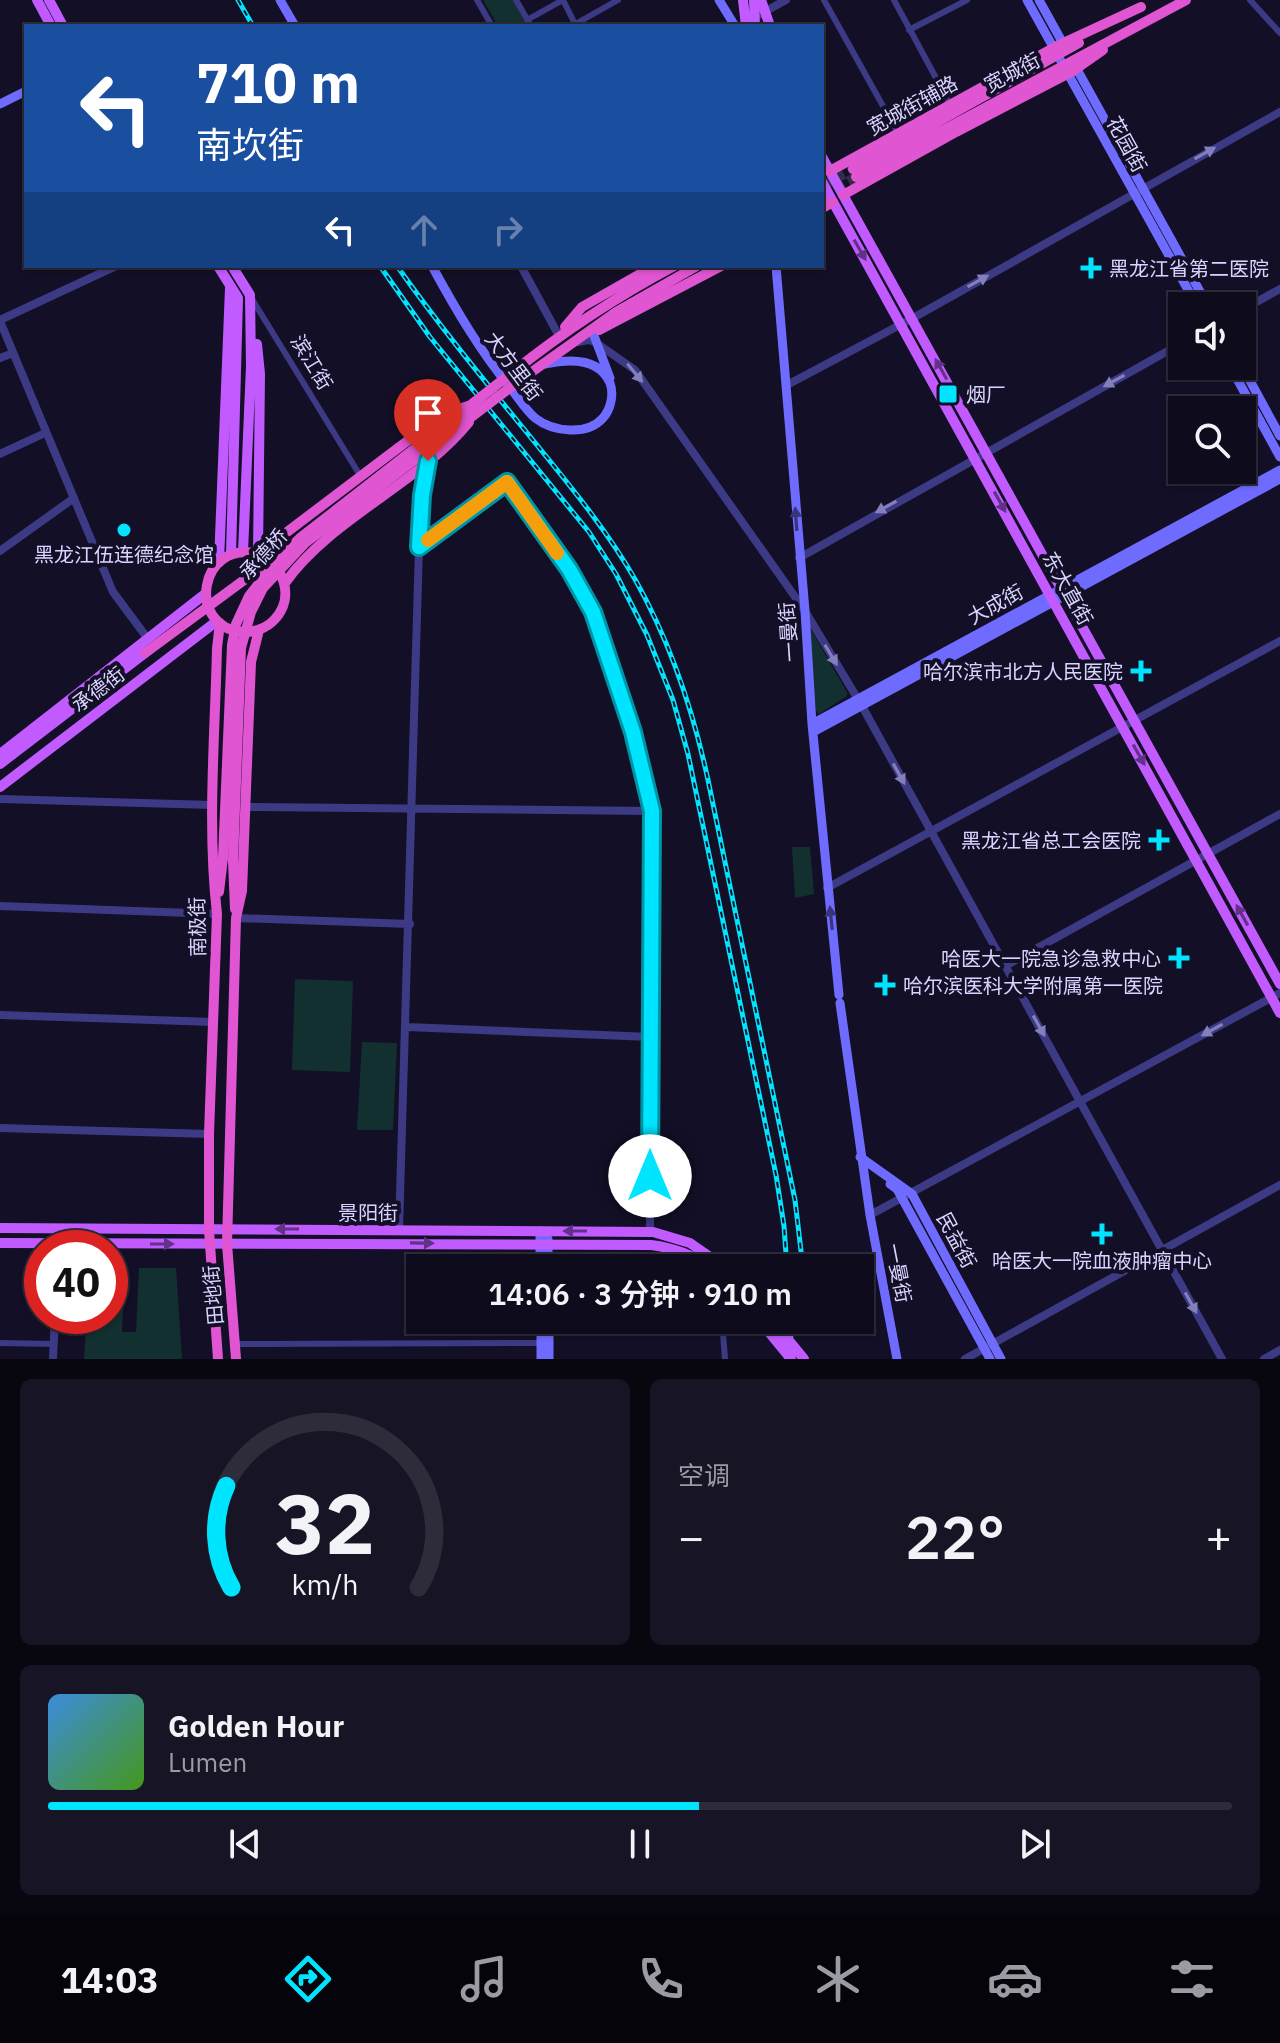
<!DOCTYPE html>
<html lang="zh">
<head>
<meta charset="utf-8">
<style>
  :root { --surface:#0e0b1c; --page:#171425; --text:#f1f3f6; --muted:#9b9ba3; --line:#2e2b3b; --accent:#00e5ff }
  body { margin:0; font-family:"IBM Plex Sans","Noto Sans SC",sans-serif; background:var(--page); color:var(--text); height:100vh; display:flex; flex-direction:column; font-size:30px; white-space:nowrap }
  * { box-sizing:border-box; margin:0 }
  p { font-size:26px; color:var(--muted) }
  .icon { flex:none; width:44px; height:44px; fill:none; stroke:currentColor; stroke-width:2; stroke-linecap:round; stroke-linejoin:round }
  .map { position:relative; height:1359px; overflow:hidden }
  .details { display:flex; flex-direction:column; gap:20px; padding:20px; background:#08060f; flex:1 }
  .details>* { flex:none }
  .hud { position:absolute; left:24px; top:24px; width:800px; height:244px; border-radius:0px; box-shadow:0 2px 6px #0004,0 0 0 2px var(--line); background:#1a4fa0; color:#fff; overflow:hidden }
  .tools { position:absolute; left:1168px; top:292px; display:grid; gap:16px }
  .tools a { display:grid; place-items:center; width:88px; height:88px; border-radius:0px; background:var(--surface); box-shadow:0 2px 6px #0004,0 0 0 2px var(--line); font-size:40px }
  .speed { position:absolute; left:24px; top:1230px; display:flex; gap:16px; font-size:40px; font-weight:700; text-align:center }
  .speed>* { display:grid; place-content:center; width:104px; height:104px; border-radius:50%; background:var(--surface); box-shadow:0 2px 6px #0004,0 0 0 2px var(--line); line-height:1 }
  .speed .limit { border:12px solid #d22; background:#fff; color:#111 }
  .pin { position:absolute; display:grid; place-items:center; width:68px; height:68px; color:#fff; margin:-82px -34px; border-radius:50% 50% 50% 0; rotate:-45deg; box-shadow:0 0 8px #0007 }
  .pin .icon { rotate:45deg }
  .me { position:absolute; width:88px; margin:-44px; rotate:0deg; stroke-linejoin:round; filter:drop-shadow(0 0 6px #0008) }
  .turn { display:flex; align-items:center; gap:28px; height:168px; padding:0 40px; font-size:36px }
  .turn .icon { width:104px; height:104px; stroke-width:2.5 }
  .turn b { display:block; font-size:56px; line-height:68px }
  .lanes { display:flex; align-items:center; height:76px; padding:0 40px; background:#0003; justify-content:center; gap:40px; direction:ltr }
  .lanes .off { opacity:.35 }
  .big { font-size:60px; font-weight:600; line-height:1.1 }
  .details .widget { flex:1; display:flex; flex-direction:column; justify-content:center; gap:12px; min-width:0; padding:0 28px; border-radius:12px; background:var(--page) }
  .details .dial { align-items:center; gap:0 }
  .dial svg { height:208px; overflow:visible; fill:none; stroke:var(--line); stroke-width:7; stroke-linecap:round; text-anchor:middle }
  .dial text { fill:var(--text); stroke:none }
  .song { display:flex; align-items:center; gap:24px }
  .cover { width:96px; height:96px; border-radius:12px; background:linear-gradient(135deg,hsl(210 70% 55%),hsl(100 70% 35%)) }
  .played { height:8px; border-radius:4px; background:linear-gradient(90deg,var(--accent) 55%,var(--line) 55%) }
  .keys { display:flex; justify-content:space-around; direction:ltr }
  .heat { display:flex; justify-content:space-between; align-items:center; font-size:44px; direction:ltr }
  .details .tiles { flex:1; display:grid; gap:20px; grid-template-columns:1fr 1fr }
  .widget:last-child { grid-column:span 2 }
  .trip { position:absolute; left:406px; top:1254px; width:468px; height:80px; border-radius:0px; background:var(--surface); box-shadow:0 2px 6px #0004,0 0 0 2px var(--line); font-weight:600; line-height:80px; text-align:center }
  .tab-bar { display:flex; height:128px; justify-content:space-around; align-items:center; background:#06040b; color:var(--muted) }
  .tab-bar .icon { width:56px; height:56px }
  .tab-bar .selected { color:var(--accent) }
  .tab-bar b { font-size:36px; color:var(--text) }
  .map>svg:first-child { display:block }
</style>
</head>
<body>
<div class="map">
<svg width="1280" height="1359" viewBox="0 0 1280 1359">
  <rect width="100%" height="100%" fill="#130f26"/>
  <path fill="#12302f" d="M483,0H513L527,26H498Z
    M811,630L847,692V696L819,714L816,711L808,632Z
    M792,847H810L814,894L795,898Z
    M295,979L353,981L350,1072L292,1070Z
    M362,1042L397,1043L393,1130H357Z
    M139,1268H176L182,1359H84L87,1316H110V1270H125L122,1332H136Z"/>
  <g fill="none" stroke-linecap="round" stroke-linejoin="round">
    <path stroke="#312d47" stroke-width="10" stroke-dasharray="10 5" stroke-linecap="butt" d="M822,186L853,169
      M822,196L856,177"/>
    <path stroke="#3d3a85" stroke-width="6" d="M477,0L492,26
      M516,0L531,26
      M563,0L575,24
      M824,0L898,133
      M894,0L950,104
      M1250,0L1280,33
      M527,20L563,0
      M572,26L618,0
      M909,30L967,0
      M252,299L361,477
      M722,1320L725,1359
      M0,1343L54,1344
      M235,1344L541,1343"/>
    <path stroke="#3d3a85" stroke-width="8" d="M750,17H755L786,0
      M521,266L559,336
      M1242,310L1280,289
      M0,320L116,266
      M0,321L113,592L148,639
      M578,342L588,340L595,342L635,370L805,611L862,706L1222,1359
      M0,358L13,353
      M787,385L913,318L1280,112
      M0,454L45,433
      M419,547L507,482L569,569L593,612L633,732L652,811L650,1232
      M0,551L74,498
      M799,558L1182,343
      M0,799L213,805
      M245,807L652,811
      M827,888L1280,641
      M0,906L217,914
      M236,918L410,924
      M1005,966L1280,814
      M0,1015L214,1022
      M407,1027L651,1037
      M0,1128L209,1134
      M870,1215L1280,993
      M399,1230L419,547L422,495L428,462
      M53,1359L55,1316
      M965,1359L1280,1185
      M1264,1359L1280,1350"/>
    <path stroke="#6f6bff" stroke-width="9" d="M280,0L295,26
      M719,0L735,26
      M1027,0L1197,306
      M1039,0L1065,47
      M1074,64L1208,306
      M0,104L26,91
      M432,266C456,310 480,351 512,390C519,399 526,410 535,418C553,432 587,436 603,418C611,409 614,394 610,383C599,357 568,359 545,364
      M776,266L805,611L812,724L839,995
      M593,333L610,378
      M1230,366L1280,457
      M1242,366L1280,436
      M812,724L1280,470
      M813,732L1280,479
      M840,1003L870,1215L897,1359
      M860,1157L912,1194L1001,1359
      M890,1184L897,1189L990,1359
      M540,1231V1268
      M548,1239V1268
      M541,1320V1359
      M549,1320V1359"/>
    <path stroke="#c25bff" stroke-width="10" d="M37,0L51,26
      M49,0L63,26
      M743,0L746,26
      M754,0L755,26
      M761,0L770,26
      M822,157L1280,984
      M822,182L1280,1013
      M218,266L238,298L231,554
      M232,266L250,295L251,366L243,552
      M257,344L260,374L258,554
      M219,562L230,288
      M0,754L205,594
      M0,764L145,653
      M0,787L217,621
      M0,1228L653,1232L690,1243L726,1268
      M0,1243L651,1245C675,1248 692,1255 712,1268"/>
    <path stroke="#e055d1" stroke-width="10" d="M853,169L1079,43
      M830,171L1059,45L1141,7
      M856,177L1186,0
      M843,195L956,132L1073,71L1103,50
      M822,208L833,202
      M565,327L582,307L654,266
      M599,330L721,266
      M513,372C564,331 616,297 674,266
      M519,381L616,312L697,266
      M258,554C284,565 295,597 275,619C267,628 254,633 242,632C186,627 199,539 258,554L443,414L468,406
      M285,583C331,518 419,484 469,422
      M233,861L235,909
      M219,892L223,858
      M218,1359L209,1230V1134L217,914C207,826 215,736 217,648L220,623
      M236,1359L227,1244L236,918L242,891L251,662L259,630"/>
    <g stroke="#00e5ff" stroke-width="5">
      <path id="rail" d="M238,0L253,26
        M380,266L430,337L589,532L616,574L647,635L673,700L688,754L776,1175L784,1226L787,1268
        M397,266C438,324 483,379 528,434C566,481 606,528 636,581C671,644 693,710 708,780L795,1200L803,1268
        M789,1359L792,1320"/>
    </g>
    <use href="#rail" stroke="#130f26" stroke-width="2" stroke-dasharray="6" stroke-linecap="butt"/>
    <path stroke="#c25bff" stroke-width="10" d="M759,1320L791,1359
      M772,1320L804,1359"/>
    <path stroke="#e055d1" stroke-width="10" d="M145,653L270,561
      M223,858L232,645L236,624L249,596L279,558L300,538L513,372
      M233,861L241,648L251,612L263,588L305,543L519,381"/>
  </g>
  <defs><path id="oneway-solid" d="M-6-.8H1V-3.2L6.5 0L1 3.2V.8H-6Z" transform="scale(2)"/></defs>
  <g fill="#837fbc">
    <use href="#oneway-solid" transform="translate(1205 153) rotate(-29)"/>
    <use href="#oneway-solid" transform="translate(978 281) rotate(-29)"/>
    <use href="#oneway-solid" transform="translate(635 373) rotate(50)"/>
    <use href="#oneway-solid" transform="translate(1114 381) rotate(151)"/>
    <use href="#oneway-solid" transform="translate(886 507) rotate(151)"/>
    <use href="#oneway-solid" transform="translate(831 655) rotate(59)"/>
    <use href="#oneway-solid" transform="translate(899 774) rotate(61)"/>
    <use href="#oneway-solid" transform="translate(1039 1026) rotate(61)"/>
    <use href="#oneway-solid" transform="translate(1212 1030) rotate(151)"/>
    <use href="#oneway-solid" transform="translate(1191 1303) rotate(61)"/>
  </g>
  <g fill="#623188">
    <use href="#oneway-solid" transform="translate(860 250) rotate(60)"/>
    <use href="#oneway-solid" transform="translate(941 369) rotate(-119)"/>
    <use href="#oneway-solid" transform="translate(1000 502) rotate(61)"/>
    <use href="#oneway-solid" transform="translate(1139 755) rotate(61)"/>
    <use href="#oneway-solid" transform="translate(1242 915) rotate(-119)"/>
    <use href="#oneway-solid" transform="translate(287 1229) rotate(-180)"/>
    <use href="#oneway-solid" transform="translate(575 1231) rotate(-180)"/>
    <use href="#oneway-solid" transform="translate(422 1243) rotate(1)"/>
    <use href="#oneway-solid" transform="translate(162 1244)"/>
  </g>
  <g fill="#38347d">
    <use href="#oneway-solid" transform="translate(796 519) rotate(-94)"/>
    <use href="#oneway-solid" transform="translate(831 918) rotate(-96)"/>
  </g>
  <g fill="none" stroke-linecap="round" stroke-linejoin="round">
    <g stroke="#0095a6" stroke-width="20">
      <path id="route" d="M428,461L422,495L419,547L507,482L569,569L593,612L633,732L652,811L650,1176"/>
    </g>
    <use href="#route" stroke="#00e5ff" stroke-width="14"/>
    <path stroke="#f59e0b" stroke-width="14" d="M428,540L507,482L557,553"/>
  </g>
  <g fill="#00e5ff" stroke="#130f26" stroke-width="3">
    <path d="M1087 256h8v8h8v8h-8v8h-8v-8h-8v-8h8z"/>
    <rect x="938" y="384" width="20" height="20" rx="4"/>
    <circle cx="124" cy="530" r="8"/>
    <path d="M1137 659h8v8h8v8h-8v8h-8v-8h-8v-8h8z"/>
    <path d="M1155 828h8v8h8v8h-8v8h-8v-8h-8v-8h8z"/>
    <path d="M1175 946h8v8h8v8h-8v8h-8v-8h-8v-8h8z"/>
    <path d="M881 973h8v8h8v8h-8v8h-8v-8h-8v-8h8z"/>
    <path d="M1098 1222h8v8h8v8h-8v8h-8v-8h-8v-8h8z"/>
  </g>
  <g text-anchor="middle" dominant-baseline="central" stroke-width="8" stroke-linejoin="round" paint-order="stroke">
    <g font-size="20" fill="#d9d4ff" stroke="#130f26">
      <text transform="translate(1012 72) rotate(-28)">宽城街</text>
      <text transform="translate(912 105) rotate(-29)">宽城街辅路</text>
      <text transform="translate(1127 144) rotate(61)">花园街</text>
      <text transform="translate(312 362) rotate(59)">滨江街</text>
      <text transform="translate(514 366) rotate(53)">大方里街</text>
      <text transform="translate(263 554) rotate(-48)">承德桥</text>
      <text transform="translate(1068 588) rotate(61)">东大直街</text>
      <text transform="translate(995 604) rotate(-29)">大成街</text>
      <text transform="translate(788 632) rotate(-94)">一曼街</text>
      <text transform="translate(98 689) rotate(-37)">承德街</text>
      <text transform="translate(197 927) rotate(-91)">南极街</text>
      <text x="368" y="1212">景阳街</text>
      <text transform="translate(957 1240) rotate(62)">民益街</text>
      <text transform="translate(899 1273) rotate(79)">一曼街</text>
      <text transform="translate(213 1295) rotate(-95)">田地街</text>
    </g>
    <g font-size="20" fill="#d9d4ff" stroke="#130f26" text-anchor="start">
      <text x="1109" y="268">黑龙江省第二医院</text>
      <text x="966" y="394">烟厂</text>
      <text x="124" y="554" text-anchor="middle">黑龙江伍连德纪念馆</text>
      <text x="1123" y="671" text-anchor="end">哈尔滨市北方人民医院</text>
      <text x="1141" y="840" text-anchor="end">黑龙江省总工会医院</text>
      <text x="1161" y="958" text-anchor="end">哈医大一院急诊急救中心</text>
      <text x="903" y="985">哈尔滨医科大学附属第一医院</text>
      <text x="1102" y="1260" text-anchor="middle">哈医大一院血液肿瘤中心</text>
    </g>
  </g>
</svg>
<div class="tools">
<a><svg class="icon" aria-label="sound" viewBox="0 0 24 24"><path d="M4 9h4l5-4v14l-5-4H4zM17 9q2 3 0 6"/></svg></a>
<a><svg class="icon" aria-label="search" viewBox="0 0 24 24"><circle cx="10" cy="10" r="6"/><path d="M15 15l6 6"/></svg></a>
</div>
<div class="speed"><div class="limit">40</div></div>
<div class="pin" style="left:428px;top:461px;background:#d93025"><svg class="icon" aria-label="arrive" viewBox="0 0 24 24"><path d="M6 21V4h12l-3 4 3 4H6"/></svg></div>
<svg class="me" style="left:650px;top:1176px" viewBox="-20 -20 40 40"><circle r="19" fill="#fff"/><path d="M0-13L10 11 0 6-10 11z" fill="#00e5ff"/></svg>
<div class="trip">14:06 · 3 分钟 · 910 m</div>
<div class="hud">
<div class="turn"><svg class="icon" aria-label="left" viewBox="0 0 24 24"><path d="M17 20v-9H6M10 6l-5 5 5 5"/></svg><div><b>710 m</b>南坎街</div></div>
<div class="lanes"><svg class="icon" aria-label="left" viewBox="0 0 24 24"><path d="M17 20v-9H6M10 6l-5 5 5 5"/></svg><svg class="icon off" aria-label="ahead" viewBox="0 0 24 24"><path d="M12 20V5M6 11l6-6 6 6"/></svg><svg class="icon off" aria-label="right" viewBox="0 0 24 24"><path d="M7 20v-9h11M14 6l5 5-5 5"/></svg></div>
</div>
</div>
<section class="details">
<div class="tiles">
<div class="widget dial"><svg viewBox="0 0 100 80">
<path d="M14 69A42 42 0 1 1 86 69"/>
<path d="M14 69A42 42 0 0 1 12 30" stroke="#00e5ff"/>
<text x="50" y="56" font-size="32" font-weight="700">32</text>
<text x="50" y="72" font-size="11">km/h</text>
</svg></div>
<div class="widget"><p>空调</p>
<div class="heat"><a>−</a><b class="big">22°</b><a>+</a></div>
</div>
<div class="widget">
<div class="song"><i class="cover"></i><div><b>Golden Hour</b><p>Lumen</p></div></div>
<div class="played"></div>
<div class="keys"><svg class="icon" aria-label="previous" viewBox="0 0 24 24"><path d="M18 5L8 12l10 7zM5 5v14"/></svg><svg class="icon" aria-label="pause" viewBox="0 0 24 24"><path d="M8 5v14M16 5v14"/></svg><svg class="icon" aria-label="next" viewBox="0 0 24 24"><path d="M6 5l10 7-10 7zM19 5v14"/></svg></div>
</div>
</div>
</section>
<nav class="tab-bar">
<b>14:03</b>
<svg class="icon selected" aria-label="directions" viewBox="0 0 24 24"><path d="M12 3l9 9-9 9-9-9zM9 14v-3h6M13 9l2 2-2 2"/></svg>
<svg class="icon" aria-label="music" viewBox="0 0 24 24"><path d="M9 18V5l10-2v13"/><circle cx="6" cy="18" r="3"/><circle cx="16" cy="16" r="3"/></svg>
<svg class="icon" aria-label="phone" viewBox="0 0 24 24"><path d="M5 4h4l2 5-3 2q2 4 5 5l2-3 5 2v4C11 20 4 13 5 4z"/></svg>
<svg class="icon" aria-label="climate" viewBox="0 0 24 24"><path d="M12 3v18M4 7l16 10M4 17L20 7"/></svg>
<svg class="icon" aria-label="car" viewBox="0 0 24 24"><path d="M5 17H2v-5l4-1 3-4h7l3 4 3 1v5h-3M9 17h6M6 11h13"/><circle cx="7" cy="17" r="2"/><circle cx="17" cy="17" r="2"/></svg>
<svg class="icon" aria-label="filters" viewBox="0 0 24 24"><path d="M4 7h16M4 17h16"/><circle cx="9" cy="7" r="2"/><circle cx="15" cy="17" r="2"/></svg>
</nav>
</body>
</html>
